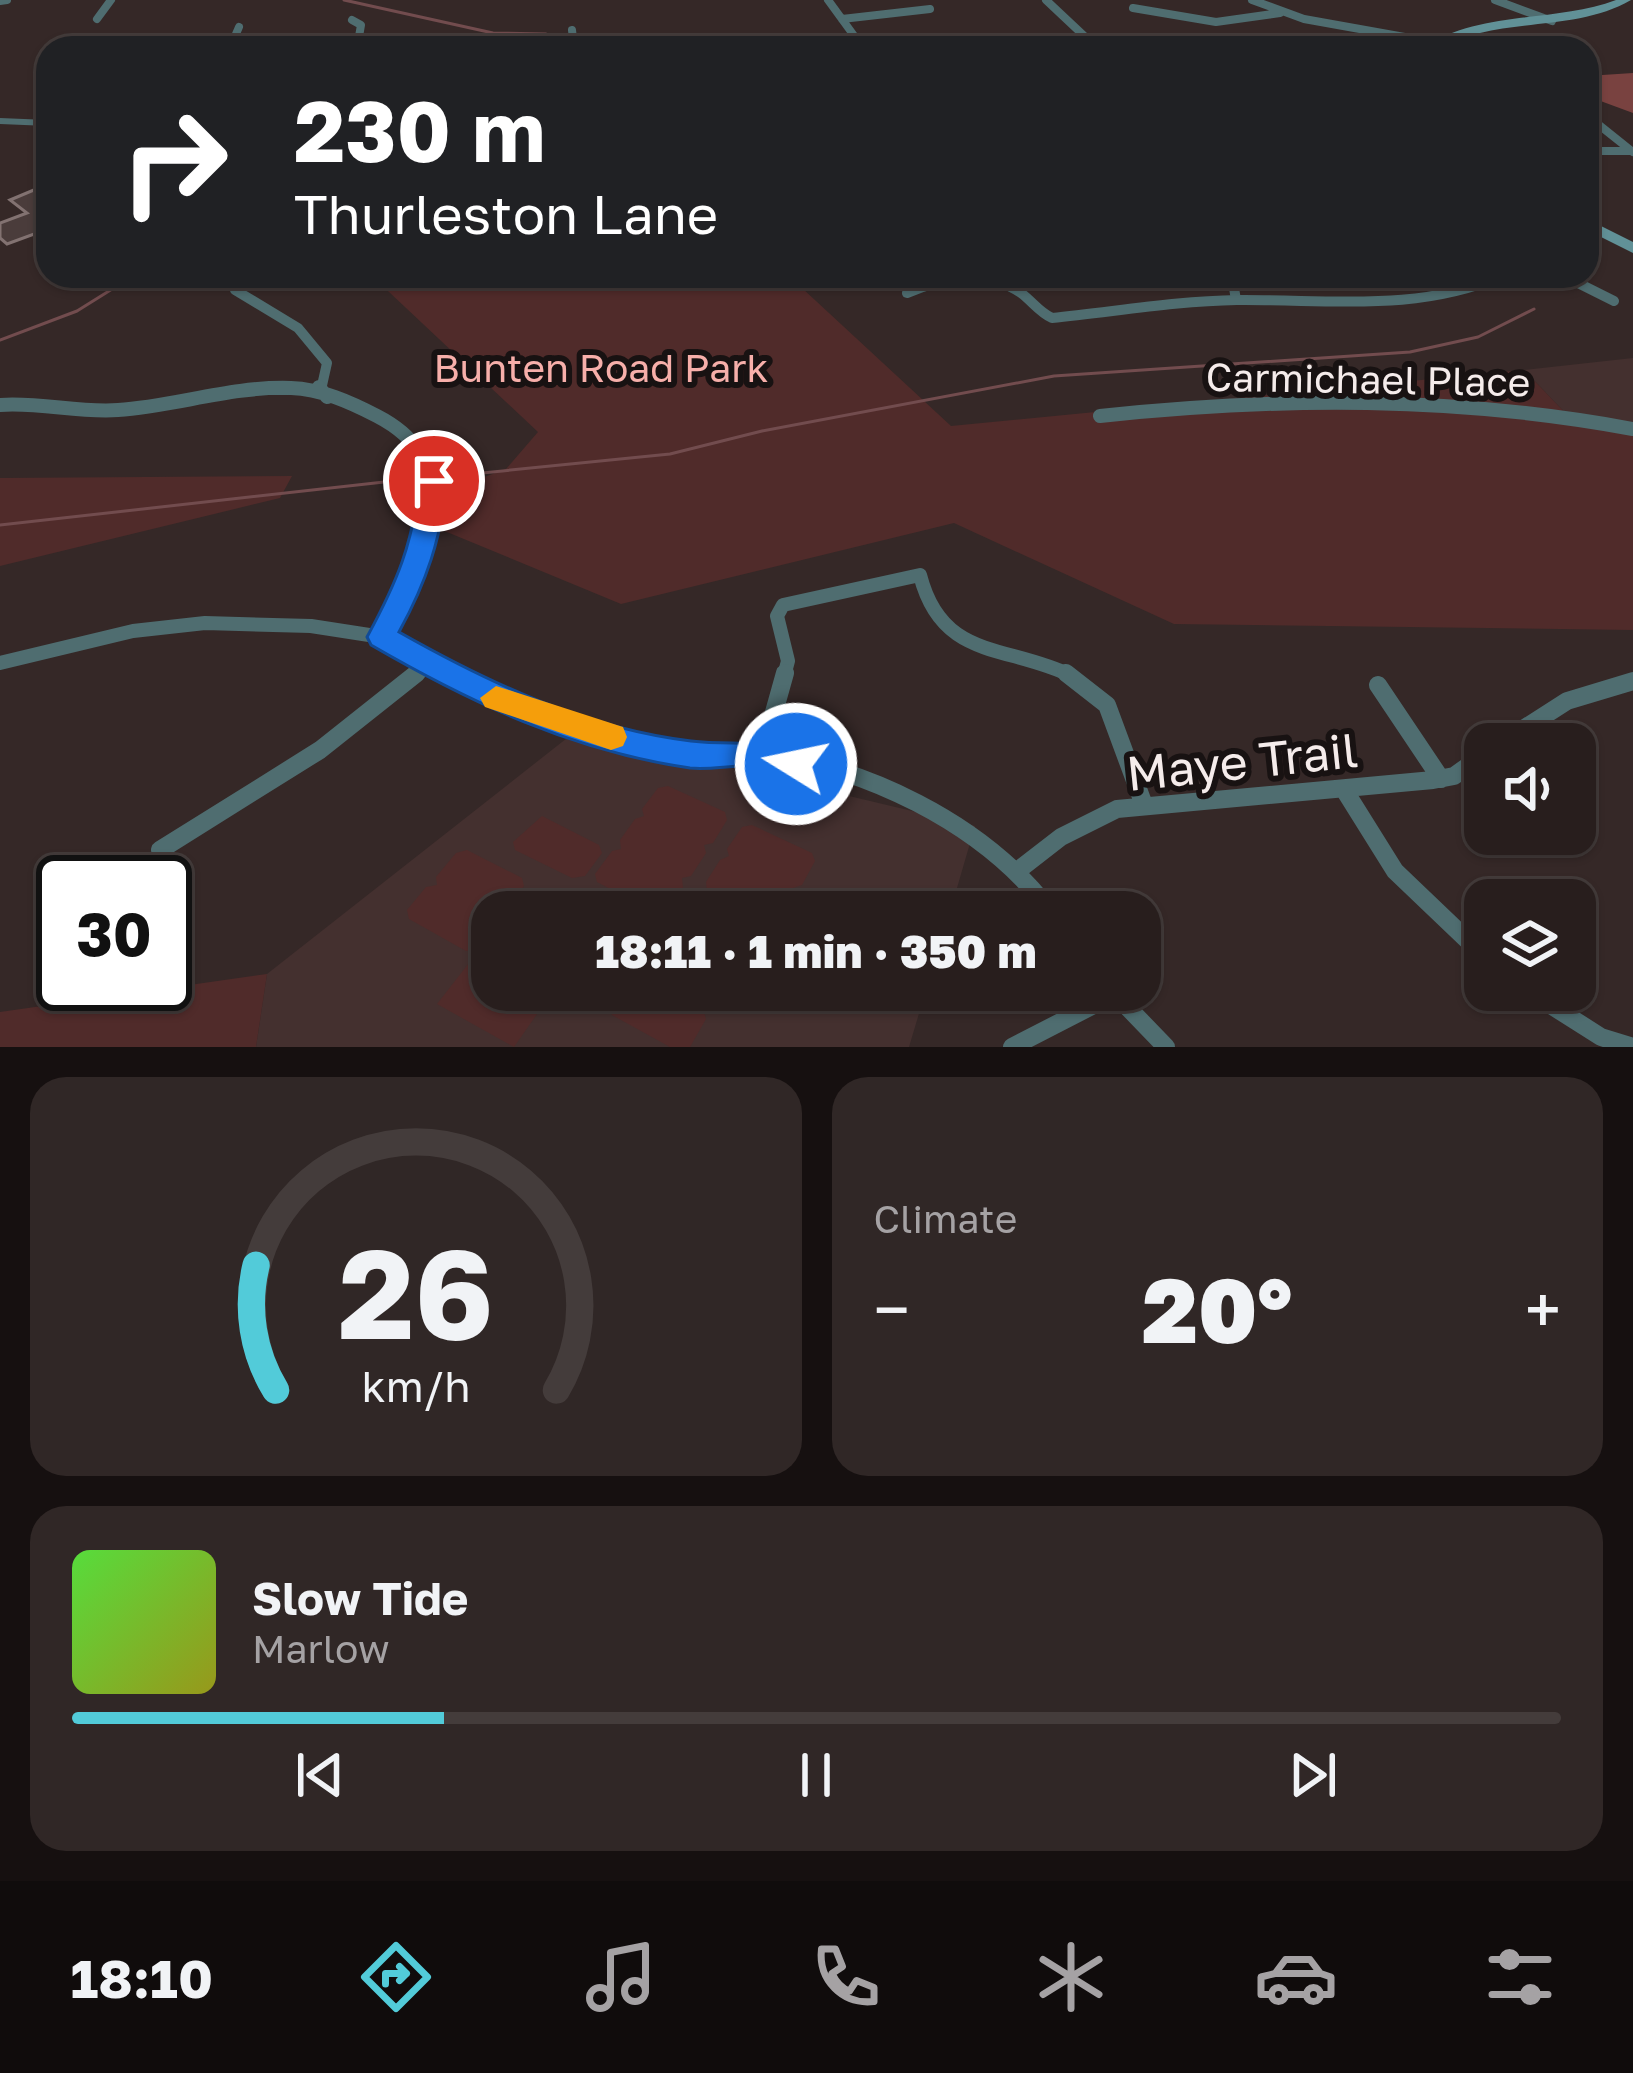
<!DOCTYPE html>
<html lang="en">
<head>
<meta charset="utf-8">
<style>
  :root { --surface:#281e1d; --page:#302726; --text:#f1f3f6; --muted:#a5a2a4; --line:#443c3b; --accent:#52cbd9 }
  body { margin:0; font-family:"Golos Text",sans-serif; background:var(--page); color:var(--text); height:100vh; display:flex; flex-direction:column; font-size:45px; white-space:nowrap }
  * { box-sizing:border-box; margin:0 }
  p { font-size:39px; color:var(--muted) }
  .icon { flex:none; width:66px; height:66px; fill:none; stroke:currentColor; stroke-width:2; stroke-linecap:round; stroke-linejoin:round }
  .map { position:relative; height:1047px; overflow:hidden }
  .side { display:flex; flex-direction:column; gap:30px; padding:30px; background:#161010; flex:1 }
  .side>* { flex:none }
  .banner { position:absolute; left:36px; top:36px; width:1563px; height:252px; border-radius:36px; box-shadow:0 3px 9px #0004,0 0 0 3px var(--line); background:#202124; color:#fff; overflow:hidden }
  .tools { position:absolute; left:1464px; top:723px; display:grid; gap:24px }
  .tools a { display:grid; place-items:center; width:132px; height:132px; border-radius:24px; background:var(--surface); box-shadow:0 3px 9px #0004,0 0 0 3px var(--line); font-size:60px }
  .speed { position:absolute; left:36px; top:855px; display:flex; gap:24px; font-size:60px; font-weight:700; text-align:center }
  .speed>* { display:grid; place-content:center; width:156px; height:156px; border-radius:50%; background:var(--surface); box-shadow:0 3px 9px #0004,0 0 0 3px var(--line); line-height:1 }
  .speed .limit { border:6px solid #111; border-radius:18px; background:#fff; color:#111 }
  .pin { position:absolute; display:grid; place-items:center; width:102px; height:102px; color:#fff; margin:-51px; border:6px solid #fff; border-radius:50%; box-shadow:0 3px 12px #0007 }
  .me { position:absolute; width:132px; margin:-66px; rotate:280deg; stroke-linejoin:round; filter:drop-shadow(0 0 9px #0008) }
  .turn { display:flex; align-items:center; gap:42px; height:252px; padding:0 60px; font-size:54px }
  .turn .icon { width:156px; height:156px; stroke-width:2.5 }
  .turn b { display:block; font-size:84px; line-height:102px }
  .big { font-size:90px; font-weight:800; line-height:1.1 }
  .side .widget { flex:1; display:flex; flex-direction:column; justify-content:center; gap:18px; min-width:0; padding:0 42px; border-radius:36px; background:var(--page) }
  .side .dial { align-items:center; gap:0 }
  .dial svg { height:312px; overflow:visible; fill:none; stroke:var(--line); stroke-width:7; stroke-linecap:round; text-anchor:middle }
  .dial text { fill:var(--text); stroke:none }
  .song { display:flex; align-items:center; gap:36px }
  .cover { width:144px; height:144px; border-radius:18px; background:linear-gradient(135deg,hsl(110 70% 55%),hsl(60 70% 35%)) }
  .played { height:12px; border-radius:6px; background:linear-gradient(90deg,var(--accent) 25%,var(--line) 25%) }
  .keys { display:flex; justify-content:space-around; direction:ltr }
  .heat { display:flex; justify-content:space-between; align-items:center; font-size:66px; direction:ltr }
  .side .tiles { flex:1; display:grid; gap:30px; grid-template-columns:1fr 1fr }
  .widget:last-child { grid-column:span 2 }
  .trip { position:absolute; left:471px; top:891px; width:690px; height:120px; border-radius:36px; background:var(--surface); box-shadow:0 3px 9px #0004,0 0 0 3px var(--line); font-weight:800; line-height:120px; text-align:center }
  .dock { display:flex; height:192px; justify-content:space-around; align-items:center; background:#100c0c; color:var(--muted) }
  .dock .icon { width:84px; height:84px }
  .dock .current { color:var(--accent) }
  .dock b { font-size:54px; color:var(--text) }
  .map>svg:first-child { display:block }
</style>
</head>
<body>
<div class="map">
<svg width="1633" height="1047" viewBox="0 0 1633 1047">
  <rect width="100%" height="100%" fill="#352827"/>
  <path fill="#44302f" d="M1633,358V435L1572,420L1524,370Z
    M576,731L975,826L950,912H492V990H926L909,1047H256L267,974Z"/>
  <path fill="#502b2a" d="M372,276H789L951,426L1524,370L1572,420L1633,435V630L1174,624L954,523L621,604L442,530L441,493L506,469L538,432Z
    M292,476L280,498L0,566V478Z
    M668,786L725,812L727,820L713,843L704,845L706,853L691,876L682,878L683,888L669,911L654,912L597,882L595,874L612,851L621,849L620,840L635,819L644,816L642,809L658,788Z
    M542,816L599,845L602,853L585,876L572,878L515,850L513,842Z
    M752,825L812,853L815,861L802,885L793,888L796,896L787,912H686L698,893L707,891L706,882L720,860L729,856L727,849L742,827Z
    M467,850L522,878L524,886L505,912H492V929L476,949L466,951L409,919L407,910L426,887L437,885L436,877L456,853Z
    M469,963L492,976V990H518L544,1004L514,1047L437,1004Z
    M267,974L256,1047H0V1012Z
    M618,990H723L713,1006L703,1009L706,1019L690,1047H670L612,1015L609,1004Z"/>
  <path fill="#794240" d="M1633,73V113L1587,96V76Z"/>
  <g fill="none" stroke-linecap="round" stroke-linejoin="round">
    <path stroke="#724c4e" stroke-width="3" d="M344,0L493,33L546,34
      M0,340L77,311L133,276
      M442,477L670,454L762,431L1054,376L1410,352L1478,337L1534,309
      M0,525L420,478"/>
  </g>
  <path fill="#4a3c3b" stroke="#827271" stroke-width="3" d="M48,184V229L7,244L0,238V223L27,213L10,200Z"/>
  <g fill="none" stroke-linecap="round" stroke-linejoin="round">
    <path stroke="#4f6d70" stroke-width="8" d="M828,0L863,48
      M1046,0L1097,48
      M1252,0L1304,19L1438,43
      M1495,0L1552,21
      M0,1L7,0
      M1133,8L1216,22L1280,13
      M97,19L111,0
      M842,19L930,9
      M352,20L361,25L357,48
      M572,30L574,48
      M230,48L239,27
      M1594,121L1633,152
      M1587,151H1630"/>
    <path stroke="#4f6d70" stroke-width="10" d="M1232,276L1236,300
      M1564,276L1614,301
      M235,290L298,328L327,363L321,390
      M907,293C944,278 986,269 1021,293C1033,302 1039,312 1052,318C1113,312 1176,301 1237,300C1332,299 1413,313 1503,276
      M251,390H311"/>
    <path stroke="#4f6d70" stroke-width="14" d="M319,387L327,397
      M0,405C40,402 79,413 118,410C176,406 232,386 291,388C321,389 350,402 377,416C476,467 419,563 382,637
      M1100,416C1279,397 1456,396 1633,429
      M0,663L133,631L205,623L311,626L382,637L450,676
      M413,676L430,663
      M784,676L788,661L777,616L783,605L920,575C942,661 1007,644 1072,676"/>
    <path stroke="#4f6d70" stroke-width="18" d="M445,673C519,715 604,739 687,754C708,757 730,750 751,752C863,765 983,822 1051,912
      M1066,673L1107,705L1144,805
      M1378,685L1441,779
      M1500,744L1567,701L1633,681
      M762,755L785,673
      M1345,791L1395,871L1485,957
      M160,850L320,750L417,673
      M1016,872L1061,837L1117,809L1433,780L1454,776L1485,754
      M1111,990L1166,1047
      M1527,990L1601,1037L1633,1047
      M1012,1047L1115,994"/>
    <path fill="#4f6d70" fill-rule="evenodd" d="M0,118L48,120V126L0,124Z"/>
    <path fill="#619197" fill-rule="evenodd" d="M1616,0H1631C1587,26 1529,21 1480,33C1460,37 1444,48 1424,48C1478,10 1555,23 1616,0Z
      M1587,219L1633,242V253L1587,230Z"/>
  </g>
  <path fill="#1a73e8" stroke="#114b97" stroke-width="3" d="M434,472L447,481C441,539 427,581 399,632C491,684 585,728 691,741C735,746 762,738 808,754L813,764L808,773C787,781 767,767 745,766C727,766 708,770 690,768C573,751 471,703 371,645L367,637C398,580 412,545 420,481Z"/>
  <path fill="#f59e0b" d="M496,686L623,727L627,737L623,746L611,750L485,707L480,698Z"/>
  <g text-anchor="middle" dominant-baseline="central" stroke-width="12" stroke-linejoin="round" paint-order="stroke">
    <g font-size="39" fill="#f7afaa" stroke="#181212">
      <text x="601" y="367">Bunten Road Park</text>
    </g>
    <g font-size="39" fill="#f5eceb" stroke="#181212">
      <text transform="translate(1368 379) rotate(1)">Carmichael Place</text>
    </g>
    <g font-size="48" fill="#f5eceb" stroke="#181212">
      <text transform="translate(1242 761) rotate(-6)">Maye Trail</text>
    </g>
  </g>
</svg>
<div class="tools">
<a><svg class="icon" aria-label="sound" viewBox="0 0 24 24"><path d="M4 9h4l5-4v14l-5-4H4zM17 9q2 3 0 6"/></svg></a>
<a><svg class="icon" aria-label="layers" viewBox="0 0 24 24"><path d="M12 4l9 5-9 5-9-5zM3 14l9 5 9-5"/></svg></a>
</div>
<div class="speed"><div class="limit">30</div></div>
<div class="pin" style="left:434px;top:481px;background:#d93025"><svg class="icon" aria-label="arrive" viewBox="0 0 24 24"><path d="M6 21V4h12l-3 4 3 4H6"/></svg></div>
<svg class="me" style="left:796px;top:764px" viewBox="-20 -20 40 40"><circle r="17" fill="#1a73e8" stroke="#fff" stroke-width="3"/><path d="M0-11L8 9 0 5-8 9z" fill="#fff"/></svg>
<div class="trip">18:11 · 1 min · 350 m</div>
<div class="banner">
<div class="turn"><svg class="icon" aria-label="right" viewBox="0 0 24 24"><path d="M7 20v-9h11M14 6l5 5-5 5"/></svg><div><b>230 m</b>Thurleston Lane</div></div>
</div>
</div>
<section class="side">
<div class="tiles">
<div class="widget dial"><svg viewBox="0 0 100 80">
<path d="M14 69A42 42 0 1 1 86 69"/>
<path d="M14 69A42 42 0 0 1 9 37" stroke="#52cbd9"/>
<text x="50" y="56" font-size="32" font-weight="700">26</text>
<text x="50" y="72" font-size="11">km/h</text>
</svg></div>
<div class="widget"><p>Climate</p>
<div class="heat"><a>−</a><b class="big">20°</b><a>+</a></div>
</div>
<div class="widget">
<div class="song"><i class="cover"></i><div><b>Slow Tide</b><p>Marlow</p></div></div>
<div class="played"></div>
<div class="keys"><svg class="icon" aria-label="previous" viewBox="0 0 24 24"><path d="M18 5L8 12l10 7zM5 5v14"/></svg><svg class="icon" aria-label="pause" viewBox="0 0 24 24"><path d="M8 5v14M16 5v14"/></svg><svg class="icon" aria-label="next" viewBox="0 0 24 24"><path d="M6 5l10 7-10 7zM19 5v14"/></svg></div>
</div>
</div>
</section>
<nav class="dock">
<b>18:10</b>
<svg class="icon current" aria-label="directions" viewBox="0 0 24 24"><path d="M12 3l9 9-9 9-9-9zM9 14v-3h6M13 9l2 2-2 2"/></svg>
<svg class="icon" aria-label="music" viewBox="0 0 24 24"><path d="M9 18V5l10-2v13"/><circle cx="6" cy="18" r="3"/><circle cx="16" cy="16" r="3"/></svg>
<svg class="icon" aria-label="phone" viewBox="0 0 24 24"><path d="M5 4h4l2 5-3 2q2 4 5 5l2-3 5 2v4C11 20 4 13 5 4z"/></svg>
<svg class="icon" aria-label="climate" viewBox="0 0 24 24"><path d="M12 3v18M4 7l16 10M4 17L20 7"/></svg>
<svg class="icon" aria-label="car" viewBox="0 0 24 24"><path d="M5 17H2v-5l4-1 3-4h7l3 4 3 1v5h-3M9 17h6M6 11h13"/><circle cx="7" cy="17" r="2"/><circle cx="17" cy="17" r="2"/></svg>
<svg class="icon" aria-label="filters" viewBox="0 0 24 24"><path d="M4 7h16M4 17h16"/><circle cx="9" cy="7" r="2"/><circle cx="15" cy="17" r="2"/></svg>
</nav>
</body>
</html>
